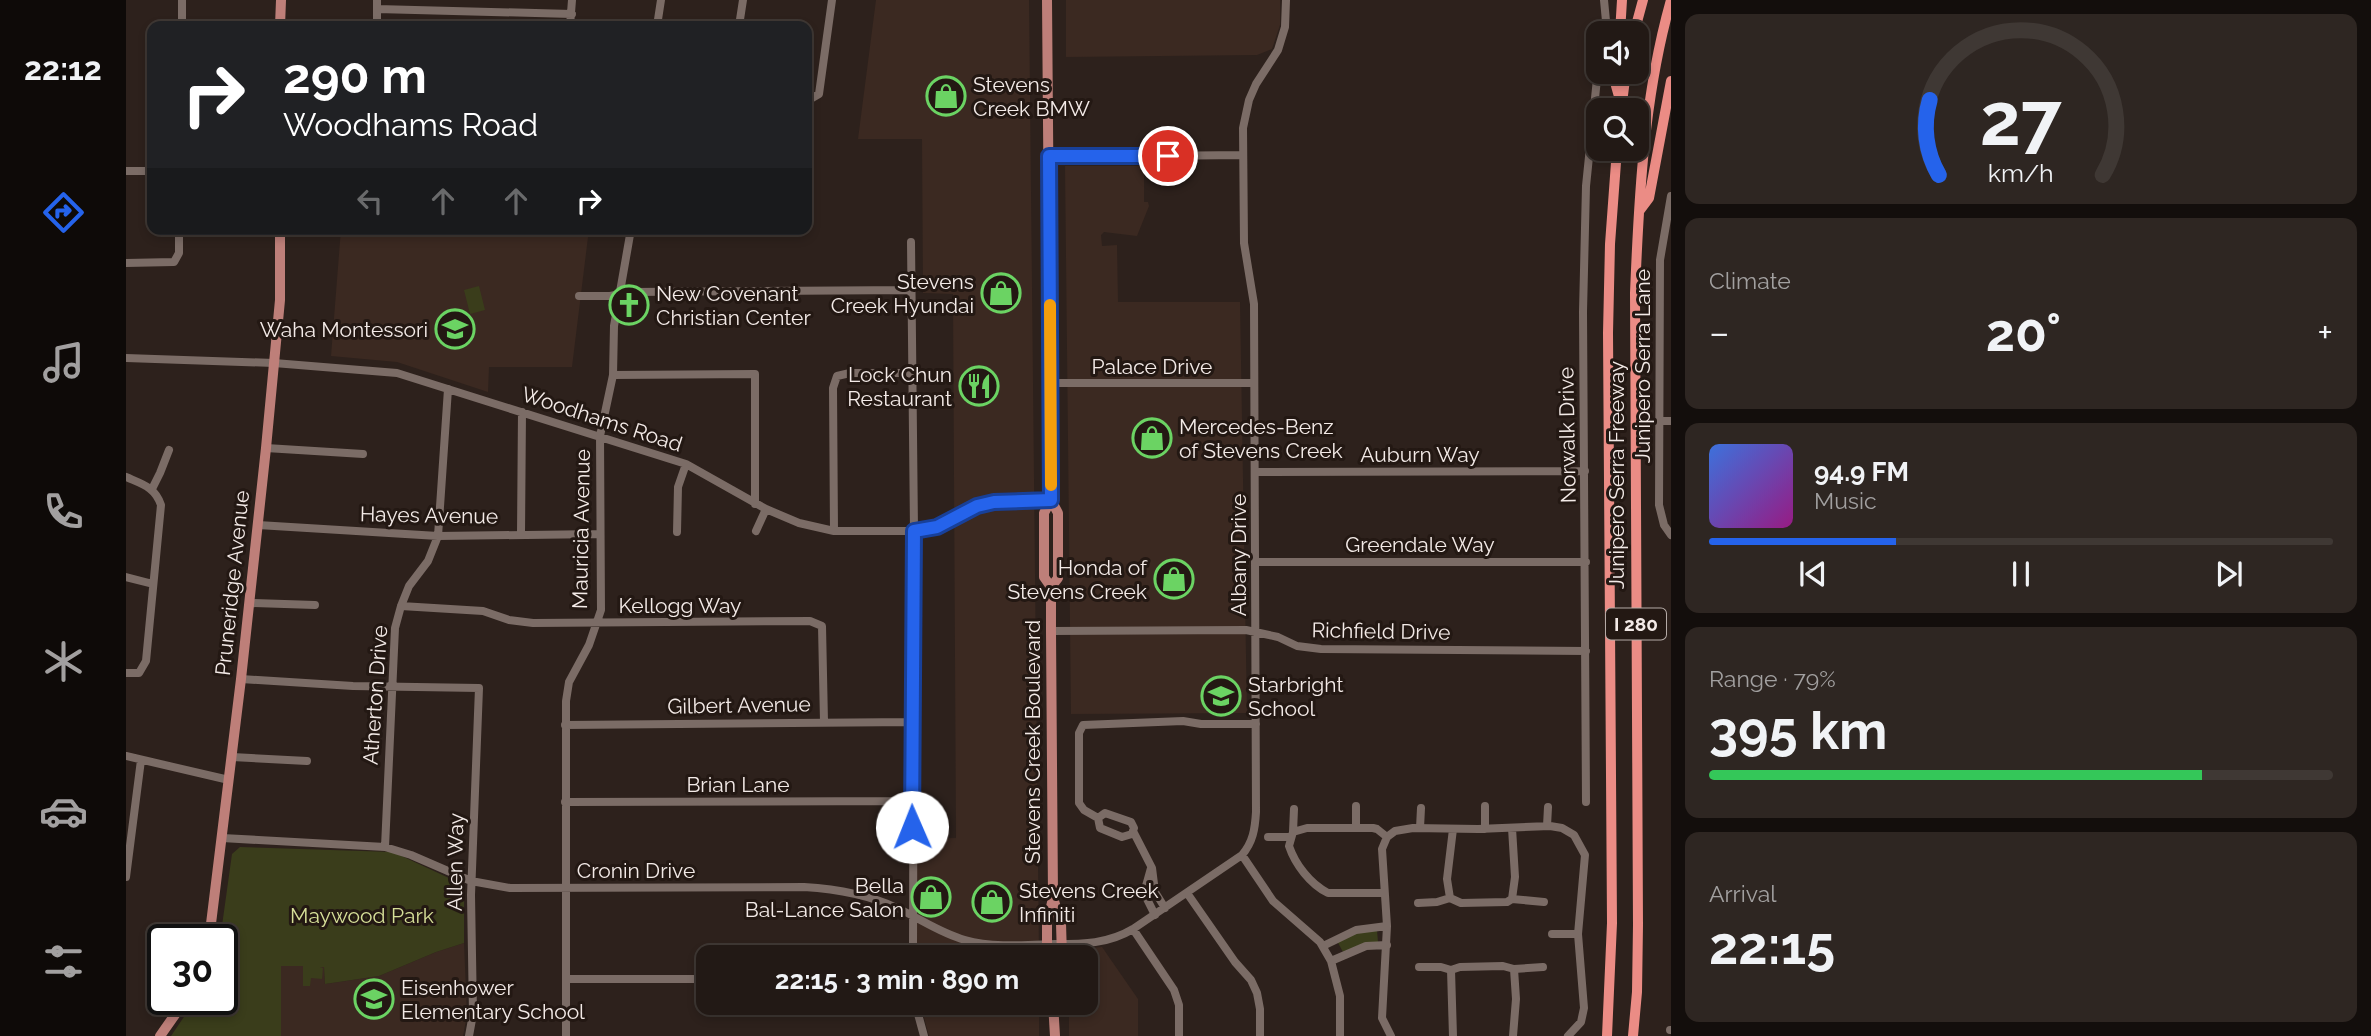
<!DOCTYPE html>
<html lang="en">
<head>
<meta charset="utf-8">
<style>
  :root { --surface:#221915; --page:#2e2622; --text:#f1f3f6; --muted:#a2a0a0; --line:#3f3834; --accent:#2563eb }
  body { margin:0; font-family:Raleway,sans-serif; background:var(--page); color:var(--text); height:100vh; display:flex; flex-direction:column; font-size:26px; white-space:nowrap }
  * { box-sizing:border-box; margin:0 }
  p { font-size:23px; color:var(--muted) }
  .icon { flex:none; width:38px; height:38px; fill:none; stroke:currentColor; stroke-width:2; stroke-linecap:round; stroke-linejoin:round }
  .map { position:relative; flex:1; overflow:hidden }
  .panel { display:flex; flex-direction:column; gap:14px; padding:14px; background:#130e0c; width:700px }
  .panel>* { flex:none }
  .banner { position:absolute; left:21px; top:21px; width:665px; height:214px; border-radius:14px; box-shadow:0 4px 10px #0003,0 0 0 2px var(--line); background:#202124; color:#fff; overflow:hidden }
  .tools { position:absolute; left:1460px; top:21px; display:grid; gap:14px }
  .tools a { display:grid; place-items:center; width:63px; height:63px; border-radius:14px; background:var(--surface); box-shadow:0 4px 10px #0003,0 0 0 2px var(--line); font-size:35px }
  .speed { position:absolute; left:21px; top:924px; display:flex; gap:14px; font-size:35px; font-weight:700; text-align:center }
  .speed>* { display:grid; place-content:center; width:91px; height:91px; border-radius:50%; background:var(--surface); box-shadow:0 4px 10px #0003,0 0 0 2px var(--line); line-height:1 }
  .speed .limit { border:4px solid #111; border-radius:10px; background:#fff; color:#111 }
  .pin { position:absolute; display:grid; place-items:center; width:60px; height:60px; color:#fff; margin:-30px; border:4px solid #fff; border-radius:50%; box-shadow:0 2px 7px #0007 }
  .me { position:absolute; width:77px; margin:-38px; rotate:359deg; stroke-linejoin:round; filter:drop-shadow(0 0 5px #0008) }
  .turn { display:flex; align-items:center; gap:24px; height:147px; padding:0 21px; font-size:32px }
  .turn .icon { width:91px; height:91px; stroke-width:2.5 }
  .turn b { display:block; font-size:49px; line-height:60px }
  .lanes { display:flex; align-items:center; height:66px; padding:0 21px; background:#0003; justify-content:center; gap:35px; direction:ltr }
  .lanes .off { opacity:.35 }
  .big { font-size:52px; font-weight:700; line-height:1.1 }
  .panel .tile { flex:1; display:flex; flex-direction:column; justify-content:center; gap:10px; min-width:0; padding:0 24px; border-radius:14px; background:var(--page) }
  .panel .dial { align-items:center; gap:0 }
  .dial svg { height:182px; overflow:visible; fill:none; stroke:var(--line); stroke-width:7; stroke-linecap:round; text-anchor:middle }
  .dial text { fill:var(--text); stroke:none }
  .song { display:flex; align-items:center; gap:21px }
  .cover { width:84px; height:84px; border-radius:10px; background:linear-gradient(135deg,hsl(220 70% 55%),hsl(310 70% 35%)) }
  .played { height:7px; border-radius:4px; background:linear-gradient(90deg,var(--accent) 30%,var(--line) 30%) }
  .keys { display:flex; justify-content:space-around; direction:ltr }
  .heat { display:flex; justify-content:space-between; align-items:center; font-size:38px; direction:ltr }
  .charge { height:10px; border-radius:5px; background:linear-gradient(90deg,#34c759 79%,var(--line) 0) }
  .trip { position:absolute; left:570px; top:945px; width:402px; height:70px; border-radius:14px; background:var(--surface); box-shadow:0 4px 10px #0003,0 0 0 2px var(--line); font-weight:700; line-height:70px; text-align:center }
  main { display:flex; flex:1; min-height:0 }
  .dock { display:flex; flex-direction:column; width:126px; justify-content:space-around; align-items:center; background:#0e0a08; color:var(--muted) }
  .dock .icon { width:49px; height:49px }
  .dock .current { color:var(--accent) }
  .dock b { font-size:32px; color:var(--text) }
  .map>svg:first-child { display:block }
</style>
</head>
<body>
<main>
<nav class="dock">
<b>22:12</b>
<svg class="icon current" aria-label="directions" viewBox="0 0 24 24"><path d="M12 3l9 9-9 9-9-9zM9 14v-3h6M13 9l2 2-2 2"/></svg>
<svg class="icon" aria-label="music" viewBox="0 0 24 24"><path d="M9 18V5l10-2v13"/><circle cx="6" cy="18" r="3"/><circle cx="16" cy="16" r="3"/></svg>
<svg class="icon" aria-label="phone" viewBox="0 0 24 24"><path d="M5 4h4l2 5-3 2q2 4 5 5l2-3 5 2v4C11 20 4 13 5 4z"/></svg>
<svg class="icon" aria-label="climate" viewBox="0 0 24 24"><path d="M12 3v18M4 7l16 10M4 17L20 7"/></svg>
<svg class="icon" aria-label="car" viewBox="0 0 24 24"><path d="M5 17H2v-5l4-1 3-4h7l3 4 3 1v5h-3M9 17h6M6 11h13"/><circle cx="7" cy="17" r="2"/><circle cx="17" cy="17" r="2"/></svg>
<svg class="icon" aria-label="filters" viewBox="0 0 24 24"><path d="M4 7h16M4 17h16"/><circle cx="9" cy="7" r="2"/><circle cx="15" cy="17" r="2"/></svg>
</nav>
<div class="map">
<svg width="1545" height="1036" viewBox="0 0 1545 1036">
  <rect width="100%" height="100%" fill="#2d211c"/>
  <path fill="#3b2921" d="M750,0H903L913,957H791L790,839L830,838L827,294L797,293L796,139H732Z
    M940,0H1154V25L1146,49L1131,55L940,57Z
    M939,166H1015L1014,171H1018V202H1022L1023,206L1011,236L978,232L975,235L976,246L991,245L992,302H1114L1121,713L945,714Z
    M215,229H463L446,367H363L362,392L271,362L205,356Z
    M338,943L341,1015L337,1036H155V966H198L199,984L253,976L310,952Z
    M976,947L1012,999V1036H943V1003H961V957H943V950Z
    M794,1003H913V1036H803Z"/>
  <path fill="#3a3d1b" d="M353,286L359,310L344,314L338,290Z
    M114,847L267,852L338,885V943L310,952L253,976L199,984L198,967H194L197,968L196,979L185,978L184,986H177V966H155V1036H45L70,999H96V940H94L106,854Z
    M1251,930L1252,942L1234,945L1217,952L1211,941L1231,933Z"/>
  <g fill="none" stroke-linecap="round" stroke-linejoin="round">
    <path stroke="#7b6c66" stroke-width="8" d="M56,0V26
      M251,9L446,14
      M251,26V0
      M444,26L446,0
      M531,26L535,0
      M613,26L617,0
      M1478,33L1480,21L1478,0
      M681,101L693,94L706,0
      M923,157L1117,155
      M0,171H26
      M1545,196L1534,260L1533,505L1538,525L1545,535
      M785,242L788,531L787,957
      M0,263L48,262L53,253V229
      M453,296H484L505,292L785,290
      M0,358L148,363L271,373L560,464L640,509L673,523L708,531H788L811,527L851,506L868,502L925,500
      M487,375L629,374V504
      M925,383H1128
      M1533,421H1545
      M140,448L237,454
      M1129,472L1459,471
      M0,477C16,484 29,487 35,505L20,661L13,673H0
      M26,489L34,473L43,450
      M132,525L312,536L474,534
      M630,531L640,509
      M708,531L707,388L711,376L724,373H786
      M551,532L552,487L560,464
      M395,534L396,412
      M1129,562H1460
      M0,577L27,584
      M124,603L189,605
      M275,606L357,611L383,620L407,623L684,621L696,626L698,722
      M925,631L1120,630L1152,637L1171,646L1195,649L1460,651
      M115,679L227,686L353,688L345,895L347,1014L343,1036
      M439,725L786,722
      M0,756L103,780
      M106,757L181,761
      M439,802L785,801
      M1460,802L1457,312L1460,186L1472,69
      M1230,806V828
      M1359,806V829
      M979,813L1005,822L1008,828L1006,834L996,837L974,828L972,818Z
      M972,818L958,810L953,803V733L957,725L1057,721L1075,724H1130
      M1421,826L1422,807
      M1294,828L1295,808
      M1386,828L1389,877L1386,899
      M1007,831L1026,868L1029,892L1039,908
      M1167,832L1168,809
      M1142,837H1164
      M96,838L259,847L285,855L345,881L384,888L678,887C711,889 741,894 771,908C795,919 814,933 839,940C867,948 900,945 929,944C957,944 982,944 1007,929L1116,855C1127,842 1129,829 1130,812L1128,304L1118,243L1117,128L1123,100L1130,84L1152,50L1159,27L1160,0
      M259,847L269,628L275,606L283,586L302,561L312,536L322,389
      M1116,855L1147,901L1194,942L1205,961L1214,996V1036
      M1025,868L1018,893L1029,915
      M0,877L15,760
      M1061,893L1109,962L1125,980L1131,993L1134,1009V1036
      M1258,893H1202C1184,884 1169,864 1163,846L1167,832L1181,828H1247L1251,829L1261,837
      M1324,898L1321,879L1327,829
      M1292,903L1311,902L1324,898L1335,903L1381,902L1386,899L1418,902
      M1007,929L1048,990L1053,1005V1036
      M1426,934H1452
      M1197,946L1230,930L1261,926
      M1205,961L1240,946L1261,945
      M1293,967H1315L1325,970L1334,967L1377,966L1388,969L1417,967
      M1325,970L1327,1036
      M440,979H583
      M789,1003L798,1036
      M1544,1030H1545
      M440,1036V701L443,682L463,645L475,610L474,436L487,375L488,326L505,229
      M1265,1036L1256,1018L1261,926L1256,849L1261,837L1269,831L1287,828L1352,829L1424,826L1436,828L1448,835L1459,855L1452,934L1458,1008L1455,1022L1442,1036
      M1387,1036L1390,999L1388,969"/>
    <path stroke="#be7f79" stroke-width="10" d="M921,0L925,486V500L932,513V578L925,587
      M154,26L155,0
      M927,898L935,923L936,957
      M83,940L115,679L140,448L154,300V229
      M921,957V924L927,898L925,631V587L918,577V513L925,500
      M927,1003L929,1036
      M34,1036L60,999"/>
    <path stroke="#eb8c85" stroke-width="10" d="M1494,33L1496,0
      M1508,33L1517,0
      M1491,72L1490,86L1494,100
      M1495,110L1500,72
      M1514,210L1523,198L1545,81
      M1481,1036L1486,923L1482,333L1484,244L1491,149
      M1507,1036L1511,992L1512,925L1509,293C1513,194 1518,95 1545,0"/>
  </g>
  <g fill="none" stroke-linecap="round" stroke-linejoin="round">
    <g stroke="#184099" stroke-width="18">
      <path id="route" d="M786,827L788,531L811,527L851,506L868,502L925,500L923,156H1042"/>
    </g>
    <use href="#route" stroke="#2563eb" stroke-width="12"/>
    <path stroke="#f59e0b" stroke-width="12" d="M924,305L925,485"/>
  </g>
  <defs>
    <g id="shop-ring" transform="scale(2.0125)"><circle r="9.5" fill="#231813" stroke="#6bd363" stroke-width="1.5"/><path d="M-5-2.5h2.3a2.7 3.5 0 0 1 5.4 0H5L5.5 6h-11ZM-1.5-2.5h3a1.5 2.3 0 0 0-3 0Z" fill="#6bd363"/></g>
    <g id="church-ring" transform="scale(2.0125)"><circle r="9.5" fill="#231813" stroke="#6bd363" stroke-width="1.5"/><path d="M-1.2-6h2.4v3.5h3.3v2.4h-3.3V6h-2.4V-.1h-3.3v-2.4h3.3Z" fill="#6bd363"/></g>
    <g id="school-ring" transform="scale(2.0125)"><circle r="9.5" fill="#231813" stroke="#6bd363" stroke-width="1.5"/><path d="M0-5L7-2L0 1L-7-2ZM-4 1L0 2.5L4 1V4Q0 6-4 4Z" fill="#6bd363"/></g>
    <g id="restaurant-ring" transform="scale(2.0125)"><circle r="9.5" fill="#231813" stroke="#6bd363" stroke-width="1.5"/><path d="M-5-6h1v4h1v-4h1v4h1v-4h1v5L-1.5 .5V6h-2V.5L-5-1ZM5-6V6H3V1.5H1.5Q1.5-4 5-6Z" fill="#6bd363"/></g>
  </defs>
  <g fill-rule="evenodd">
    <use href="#shop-ring" x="820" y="96"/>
    <use href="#shop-ring" x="875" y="293"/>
    <use href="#church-ring" x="503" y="305"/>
    <use href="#school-ring" x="329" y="329"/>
    <use href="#restaurant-ring" x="853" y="386"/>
    <use href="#shop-ring" x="1026" y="438"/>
    <use href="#shop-ring" x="1048" y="579"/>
    <use href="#school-ring" x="1095" y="696"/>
    <use href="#shop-ring" x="805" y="897"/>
    <use href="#shop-ring" x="866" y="902"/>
    <use href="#school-ring" x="248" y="999"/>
  </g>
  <g text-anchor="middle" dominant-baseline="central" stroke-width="6" stroke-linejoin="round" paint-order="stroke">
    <rect fill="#231813" stroke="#b5aba7" stroke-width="2" x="1480" y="608.5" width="60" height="31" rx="5"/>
    <g font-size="19" font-weight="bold" fill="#f3eae7">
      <text x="1510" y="624">I 280</text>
    </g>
    <g font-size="21" fill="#f3eae7" stroke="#231813" text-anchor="start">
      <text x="847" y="84">Stevens<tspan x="847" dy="24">Creek BMW</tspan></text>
      <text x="848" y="281" text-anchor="end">Stevens<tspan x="848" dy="24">Creek Hyundai</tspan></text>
      <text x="530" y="293">New Covenant<tspan x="530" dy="24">Christian Center</tspan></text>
      <text x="302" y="329" text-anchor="end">Waha Montessori</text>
      <text x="826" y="374" text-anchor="end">Lock Chun<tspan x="826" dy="24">Restaurant</tspan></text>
      <text x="1053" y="426">Mercedes-Benz<tspan x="1053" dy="24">of Stevens Creek</tspan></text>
      <text x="1021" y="567" text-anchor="end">Honda of<tspan x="1021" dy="24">Stevens Creek</tspan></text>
      <text x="1122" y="684">Starbright<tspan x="1122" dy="24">School</tspan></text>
      <text x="778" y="885" text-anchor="end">Bella<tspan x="778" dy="24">Bal-Lance Salon</tspan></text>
      <text x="893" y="890">Stevens Creek<tspan x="893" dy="24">Infiniti</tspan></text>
      <text x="275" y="987">Eisenhower<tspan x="275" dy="24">Elementary School</tspan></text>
    </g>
    <g font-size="21" fill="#f3eae7" stroke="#231813">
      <text x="1026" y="366">Palace Drive</text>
      <text transform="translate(1516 366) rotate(-90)">Junipero Serra Lane</text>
      <text transform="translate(476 419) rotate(18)">Woodhams Road</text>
      <text transform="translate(1441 435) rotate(-91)">Norwalk Drive</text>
      <text x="1294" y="454">Auburn Way</text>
      <text transform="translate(1490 475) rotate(-90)">Junipero Serra Freeway</text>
      <text transform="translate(303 515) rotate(1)">Hayes Avenue</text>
      <text transform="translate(455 529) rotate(-89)">Mauricia Avenue</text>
      <text x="1294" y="544">Greendale Way</text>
      <text transform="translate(1112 555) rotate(-90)">Albany Drive</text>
      <text transform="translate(106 583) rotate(-84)">Pruneridge Avenue</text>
      <text x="554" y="605">Kellogg Way</text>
      <text transform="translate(1255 631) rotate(1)">Richfield Drive</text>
      <text transform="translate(249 695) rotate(-86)">Atherton Drive</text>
      <text transform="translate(613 705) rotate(-1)">Gilbert Avenue</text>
      <text transform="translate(906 742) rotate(-90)">Stevens Creek Boulevard</text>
      <text x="612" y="784">Brian Lane</text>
      <text transform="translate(329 862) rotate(-89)">Allen Way</text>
      <text x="510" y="870">Cronin Drive</text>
    </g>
    <g font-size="21" fill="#d6df98" stroke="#231813">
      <text x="236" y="915">Maywood Park</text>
    </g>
  </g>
</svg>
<div class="tools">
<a><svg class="icon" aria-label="sound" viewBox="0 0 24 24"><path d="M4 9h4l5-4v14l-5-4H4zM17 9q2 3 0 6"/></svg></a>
<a><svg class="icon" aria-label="search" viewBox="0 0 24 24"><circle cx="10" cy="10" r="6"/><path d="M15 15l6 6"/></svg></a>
</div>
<div class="speed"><div class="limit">30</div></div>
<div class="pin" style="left:1042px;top:156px;background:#d93025"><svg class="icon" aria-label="arrive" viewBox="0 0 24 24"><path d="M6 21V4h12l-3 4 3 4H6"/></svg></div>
<svg class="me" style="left:786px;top:827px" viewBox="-20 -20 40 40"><circle r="19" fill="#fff"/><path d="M0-13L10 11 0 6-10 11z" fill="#2563eb"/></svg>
<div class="trip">22:15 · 3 min · 890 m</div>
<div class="banner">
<div class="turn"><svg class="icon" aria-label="right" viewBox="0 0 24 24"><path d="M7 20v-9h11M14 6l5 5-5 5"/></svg><div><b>290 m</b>Woodhams Road</div></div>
<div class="lanes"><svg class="icon off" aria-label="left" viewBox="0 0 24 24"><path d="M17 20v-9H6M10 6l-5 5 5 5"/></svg><svg class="icon off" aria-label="ahead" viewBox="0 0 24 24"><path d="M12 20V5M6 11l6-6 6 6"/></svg><svg class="icon off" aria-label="ahead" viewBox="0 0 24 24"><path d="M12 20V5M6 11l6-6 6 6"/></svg><svg class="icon" aria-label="right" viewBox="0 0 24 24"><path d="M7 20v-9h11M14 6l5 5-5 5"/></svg></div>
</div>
</div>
<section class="panel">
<div class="tile dial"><svg viewBox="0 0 100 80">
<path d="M14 69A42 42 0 1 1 86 69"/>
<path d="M14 69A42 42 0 0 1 10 36" stroke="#2563eb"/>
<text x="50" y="56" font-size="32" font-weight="700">27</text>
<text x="50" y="72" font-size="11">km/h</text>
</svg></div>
<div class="tile"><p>Climate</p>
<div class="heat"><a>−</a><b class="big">20°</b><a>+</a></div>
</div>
<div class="tile">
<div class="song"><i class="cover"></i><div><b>94.9 FM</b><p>Music</p></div></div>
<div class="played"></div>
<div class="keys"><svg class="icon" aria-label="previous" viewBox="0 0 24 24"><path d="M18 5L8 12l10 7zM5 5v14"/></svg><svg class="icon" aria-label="pause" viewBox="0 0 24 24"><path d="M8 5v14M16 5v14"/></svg><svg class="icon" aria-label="next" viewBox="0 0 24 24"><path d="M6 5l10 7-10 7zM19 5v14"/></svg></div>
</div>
<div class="tile"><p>Range · 79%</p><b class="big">395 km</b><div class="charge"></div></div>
<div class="tile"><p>Arrival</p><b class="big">22:15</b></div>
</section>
</main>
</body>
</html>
